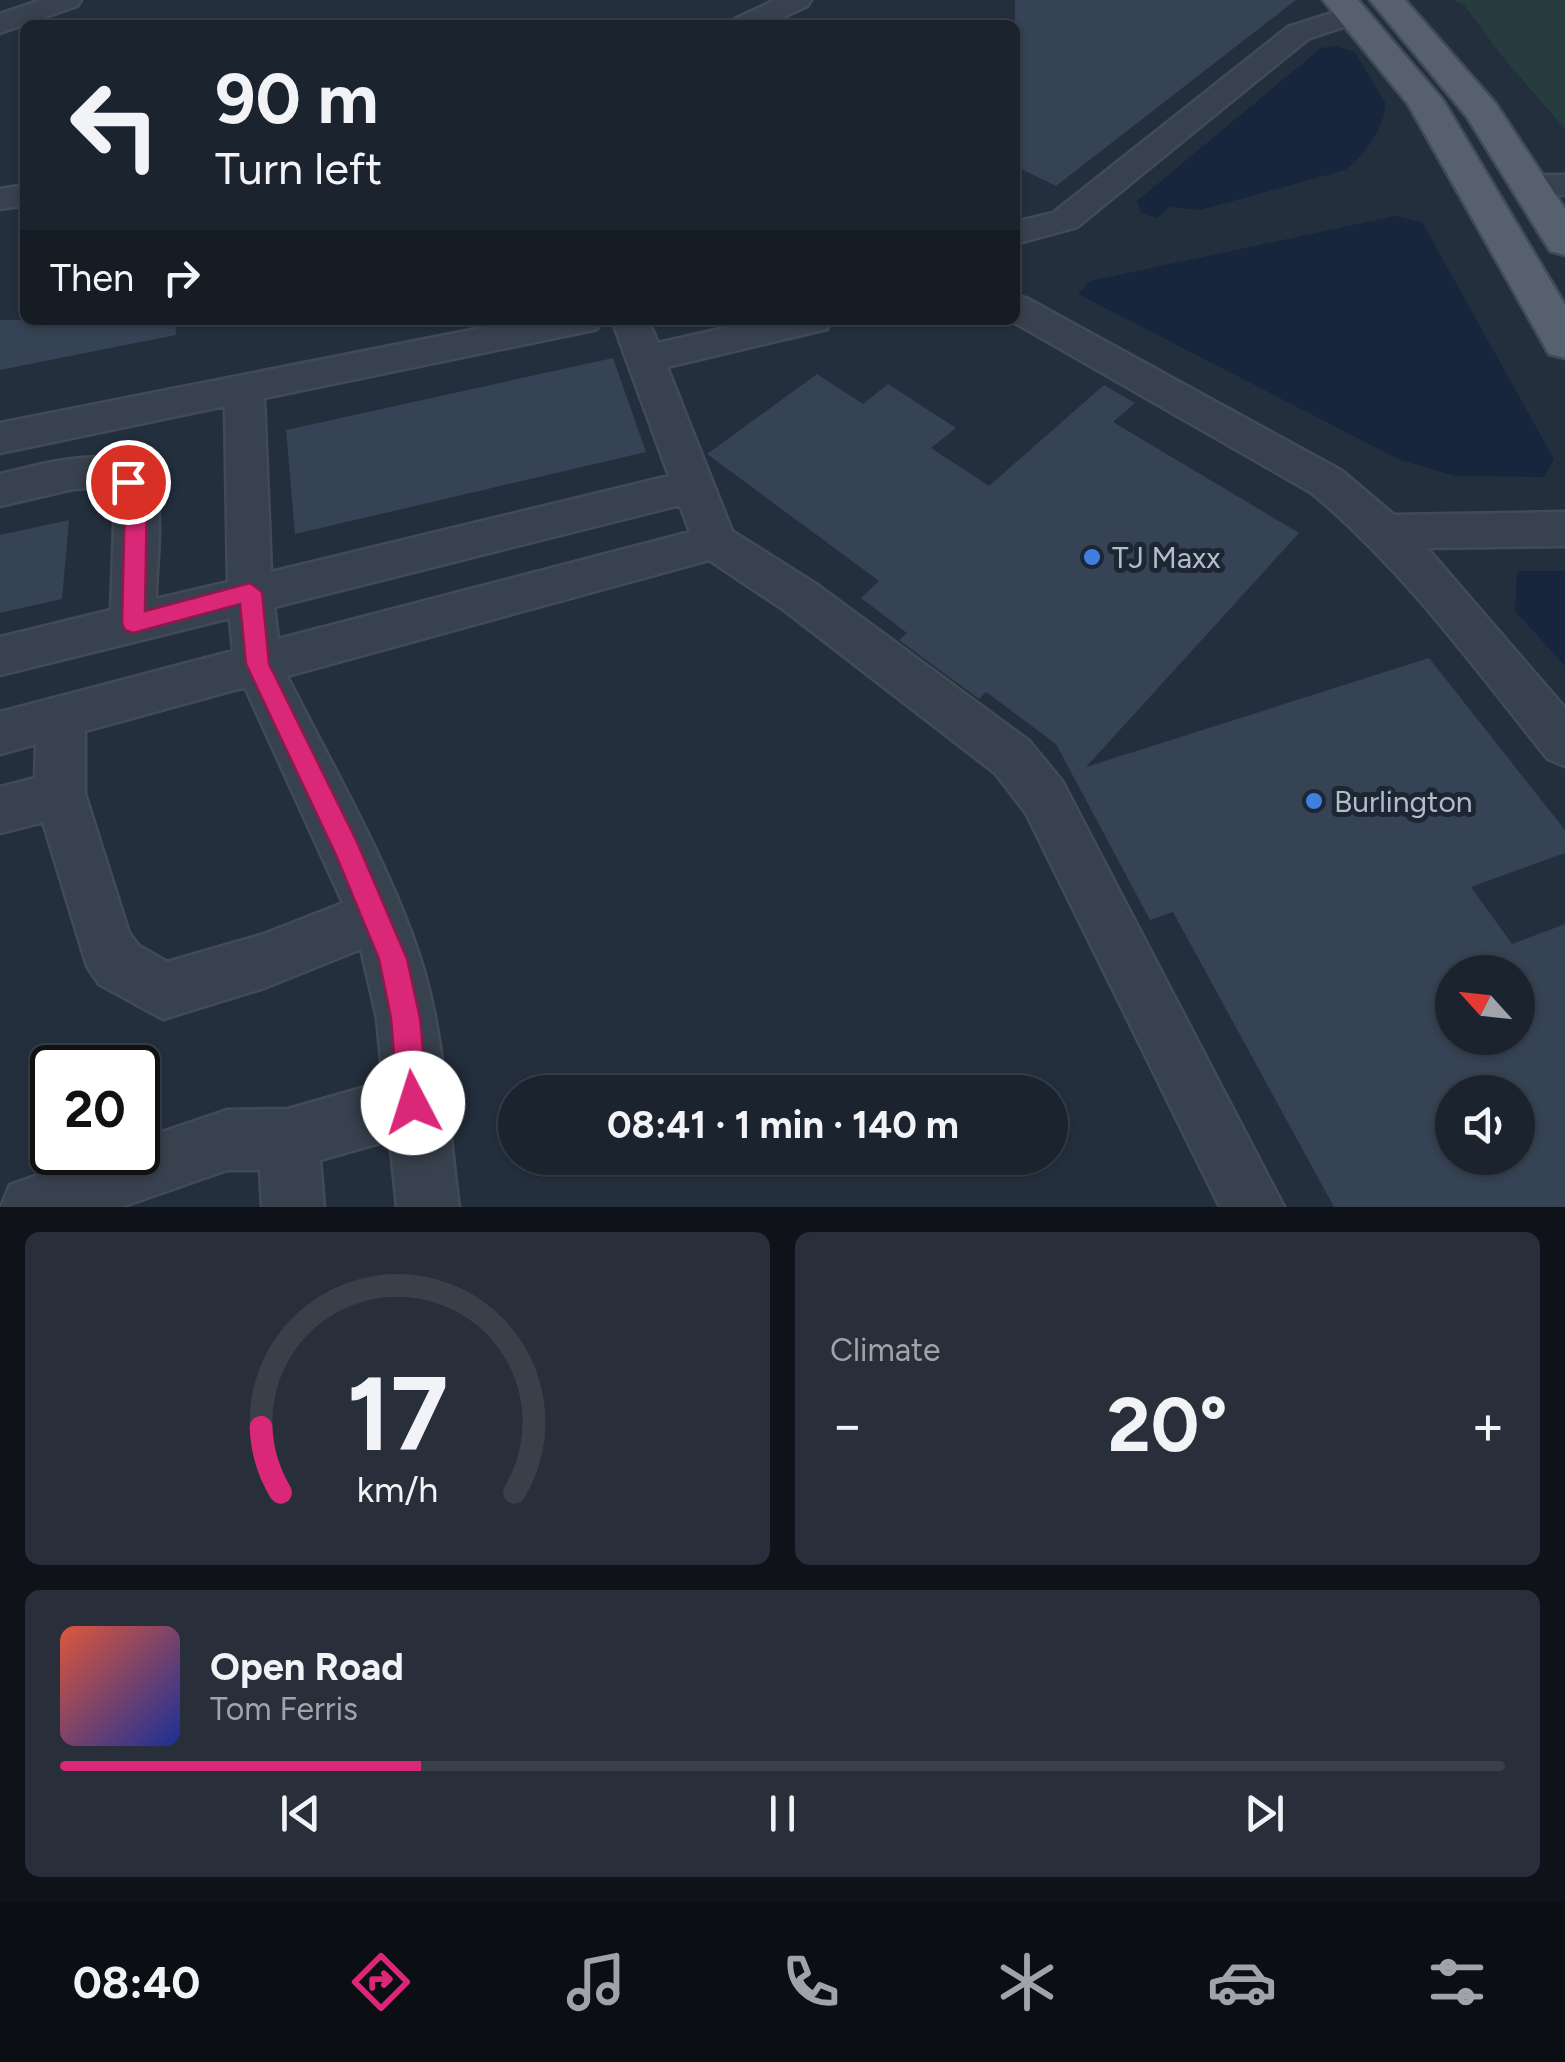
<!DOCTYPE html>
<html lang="en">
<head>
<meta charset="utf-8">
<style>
  :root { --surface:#1b232e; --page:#282f3a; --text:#f1f3f6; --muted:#a0a4aa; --line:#39404a; --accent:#db2777 }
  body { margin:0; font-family:Figtree,sans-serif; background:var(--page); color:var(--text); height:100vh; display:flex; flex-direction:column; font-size:38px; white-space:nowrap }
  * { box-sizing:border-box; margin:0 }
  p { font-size:32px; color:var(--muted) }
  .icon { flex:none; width:55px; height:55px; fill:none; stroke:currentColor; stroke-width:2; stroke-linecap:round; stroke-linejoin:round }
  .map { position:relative; height:1207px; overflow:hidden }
  .details { display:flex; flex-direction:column; gap:25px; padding:25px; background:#0f1319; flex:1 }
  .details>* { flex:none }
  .top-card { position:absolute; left:20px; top:20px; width:1000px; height:305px; border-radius:15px; box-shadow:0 2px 8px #0004,0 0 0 2px var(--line); background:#1b232e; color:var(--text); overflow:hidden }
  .needle { width:65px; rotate:297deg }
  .buttons { position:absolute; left:1435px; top:955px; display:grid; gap:20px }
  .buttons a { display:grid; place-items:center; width:100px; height:100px; border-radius:50%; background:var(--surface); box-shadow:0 2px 8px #0004,0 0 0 2px var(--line); font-size:50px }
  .speed { position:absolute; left:30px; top:1045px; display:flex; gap:20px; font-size:50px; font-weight:700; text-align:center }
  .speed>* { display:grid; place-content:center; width:130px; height:130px; border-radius:50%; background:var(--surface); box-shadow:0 2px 8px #0004,0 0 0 2px var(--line); line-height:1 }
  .speed .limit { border:5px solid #111; border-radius:15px; background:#fff; color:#111 }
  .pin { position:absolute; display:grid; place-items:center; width:85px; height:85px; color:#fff; margin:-42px; border:5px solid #fff; border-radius:50%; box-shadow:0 2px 10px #0007 }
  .me { position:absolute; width:110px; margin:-55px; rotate:355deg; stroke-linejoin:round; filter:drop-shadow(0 0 8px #0008) }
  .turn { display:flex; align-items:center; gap:35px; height:210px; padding:0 30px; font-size:45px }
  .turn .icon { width:130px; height:130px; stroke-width:2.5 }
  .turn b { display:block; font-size:70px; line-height:85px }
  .then { display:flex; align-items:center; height:95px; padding:0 30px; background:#0003; gap:20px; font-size:38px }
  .big { font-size:75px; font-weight:700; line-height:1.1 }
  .details .widget { flex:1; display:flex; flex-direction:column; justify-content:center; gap:15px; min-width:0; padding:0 35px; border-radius:15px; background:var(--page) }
  .details .dial { align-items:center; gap:0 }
  .dial svg { height:260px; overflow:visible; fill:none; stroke:var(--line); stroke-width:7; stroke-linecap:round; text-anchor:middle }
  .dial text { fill:var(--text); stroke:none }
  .song { display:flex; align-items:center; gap:30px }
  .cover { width:120px; height:120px; border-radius:15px; background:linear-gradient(135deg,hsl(10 70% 55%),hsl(230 70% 35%)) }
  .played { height:10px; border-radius:5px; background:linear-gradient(90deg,var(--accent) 25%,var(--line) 25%) }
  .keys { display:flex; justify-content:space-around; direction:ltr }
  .heat { display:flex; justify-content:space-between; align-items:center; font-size:55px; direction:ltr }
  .details .tiles { flex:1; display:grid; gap:25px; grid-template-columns:1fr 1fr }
  .widget:last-child { grid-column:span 2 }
  .trip { position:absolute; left:498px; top:1075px; width:570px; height:100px; border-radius:50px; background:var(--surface); box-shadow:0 2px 8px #0004,0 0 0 2px var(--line); font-weight:700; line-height:100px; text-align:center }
  .tabs { display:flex; height:160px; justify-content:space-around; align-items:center; background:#0b0e12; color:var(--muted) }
  .tabs .icon { width:70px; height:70px }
  .tabs .active { color:var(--accent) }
  .tabs b { font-size:45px; color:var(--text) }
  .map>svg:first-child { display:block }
</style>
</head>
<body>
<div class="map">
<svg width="1565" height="1207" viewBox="0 0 1565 1207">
  <rect width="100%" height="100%" fill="#242f3e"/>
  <path fill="#263c3f" d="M1453,0H1565V129L1501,55L1464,5Z"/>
  <path fill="#17263c" d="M1335,46L1355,52L1385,102C1387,125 1363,158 1345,170L1200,210L1170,207L1156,218L1141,213L1137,201L1321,48Z
    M1395,216L1422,222L1554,459L1544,477L1456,476L1400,460L1078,294L1090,281Z
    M1517,571H1565V666L1515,611Z"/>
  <path fill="#364354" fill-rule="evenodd" d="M1015,0H1296L1056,186L1015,166Z
    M0,320H175L176,335L0,370Z
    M613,358L646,452L295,534L286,430Z
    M817,374L863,404L888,384L956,428L931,448L989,486L1104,385L1135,403L1113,422L1299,533L1086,767L1429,658L1565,830V853L1471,887L1512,944L1565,924V1207H1334L1173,912L1150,920L1056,744L986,692L979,699L899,640L907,633L861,598L879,581L707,454ZM1452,972H1518V1038H1452ZM1452,1092H1518V1158H1452Z
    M69,520L62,599L0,613V535Z"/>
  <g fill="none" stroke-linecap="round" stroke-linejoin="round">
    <g stroke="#414a57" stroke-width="5">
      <path id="minor" d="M41,0H81L77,6L0,33V14Z
        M775,0H811L807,6L767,25H731L735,19Z
        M1354,6L1368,14L1364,20L1308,39L1077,227L1015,244V222L1053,213L1288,27Z
        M1529,175H1565V195L1517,192L1513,185L1517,178Z
        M25,185V205L0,209V189Z
        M1015,295L1028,299L1342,471L1394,515L1565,512V546L1427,548L1565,708V766L1548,759C1473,666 1404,570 1312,493L1010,320H1015Z
        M522,320H602L597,329L584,332L264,398L271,572L669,476L612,320H648L658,343L760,320H832L827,329L667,367L732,531L816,584L1029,741L1062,781L1284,1207H1220L1026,813L995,773L784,610L709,560L287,676C331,764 390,865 420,958C445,1034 448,1128 459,1207H397L390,1140L320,1160L324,1207H262L260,1170H227L121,1207H1L10,1185L101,1152H138V1140L227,1110L288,1109L383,1082L377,1018L361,949L264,988L163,1019L99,984L87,966L43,822L0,833V787L35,778L36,744L0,754V712L233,651L230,618L0,675V637L111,610L115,498L104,487L73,489L0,506V474C41,465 146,431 157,499C162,530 156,567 156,599L228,582L225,406L0,453V423ZM680,505L690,532L278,639L274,607ZM245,687L343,903L264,934L167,962L139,946L129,933L85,794V731Z"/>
    </g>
    <g stroke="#414a57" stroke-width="5">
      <path id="major" d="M1323,0H1358L1443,100L1565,305V358L1549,354L1408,104Z
        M1370,0H1405L1496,104L1565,209V255L1550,251L1467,117Z"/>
    </g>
    <use href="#minor" fill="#38414e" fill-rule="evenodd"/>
    <use href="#major" fill="#56606e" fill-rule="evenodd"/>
  </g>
  <path fill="#db2777" stroke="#8e194d" stroke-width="2.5" d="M128,475L135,477L147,496L145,611L250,583L262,592L269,664L357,842L407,959L420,1018L428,1103L424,1113L413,1118L403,1113L398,1103L391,1018L379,959L336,855L246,664L240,604L133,633L125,630L122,623L125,496L117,482Z"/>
  <g fill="#3f7fe0" stroke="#1d2633" stroke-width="4">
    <circle cx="1092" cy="557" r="10"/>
    <circle cx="1314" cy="801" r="10"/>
  </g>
  <g text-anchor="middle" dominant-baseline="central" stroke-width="10" stroke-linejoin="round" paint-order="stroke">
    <g font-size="30" fill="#b4bcc9" stroke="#1d2633" text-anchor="start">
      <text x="1112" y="557">TJ Maxx</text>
      <text x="1334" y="801">Burlington</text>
    </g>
  </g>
</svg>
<div class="buttons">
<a><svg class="needle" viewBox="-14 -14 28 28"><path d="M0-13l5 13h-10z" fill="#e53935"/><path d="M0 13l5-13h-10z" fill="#a0a4aa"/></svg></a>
<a><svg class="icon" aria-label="sound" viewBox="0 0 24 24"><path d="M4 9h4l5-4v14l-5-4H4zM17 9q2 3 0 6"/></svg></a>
</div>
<div class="speed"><div class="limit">20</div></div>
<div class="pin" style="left:128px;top:482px;background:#d93025"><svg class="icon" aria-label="arrive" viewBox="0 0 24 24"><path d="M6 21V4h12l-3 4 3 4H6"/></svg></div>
<svg class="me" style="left:413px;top:1103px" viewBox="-20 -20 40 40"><circle r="19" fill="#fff"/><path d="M0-13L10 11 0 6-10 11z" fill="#db2777"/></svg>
<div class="trip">08:41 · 1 min · 140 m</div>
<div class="top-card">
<div class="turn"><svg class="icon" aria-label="left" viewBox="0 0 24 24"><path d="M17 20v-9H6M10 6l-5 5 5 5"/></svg><div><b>90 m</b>Turn left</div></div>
<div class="then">Then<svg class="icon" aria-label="right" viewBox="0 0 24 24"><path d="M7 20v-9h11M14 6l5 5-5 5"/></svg></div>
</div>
</div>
<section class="details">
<div class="tiles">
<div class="widget dial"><svg viewBox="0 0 100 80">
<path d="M14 69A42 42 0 1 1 86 69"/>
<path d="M14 69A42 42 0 0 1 8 49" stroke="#db2777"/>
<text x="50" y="56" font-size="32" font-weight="700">17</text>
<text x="50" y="72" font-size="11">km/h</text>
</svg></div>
<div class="widget"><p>Climate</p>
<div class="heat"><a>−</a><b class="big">20°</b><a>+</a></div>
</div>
<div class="widget">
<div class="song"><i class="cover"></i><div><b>Open Road</b><p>Tom Ferris</p></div></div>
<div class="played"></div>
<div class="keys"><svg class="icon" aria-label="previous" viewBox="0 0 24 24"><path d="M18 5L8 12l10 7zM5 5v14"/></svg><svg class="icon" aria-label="pause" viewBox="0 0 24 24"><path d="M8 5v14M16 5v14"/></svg><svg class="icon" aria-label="next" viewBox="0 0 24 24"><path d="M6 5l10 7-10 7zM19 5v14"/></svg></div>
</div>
</div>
</section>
<nav class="tabs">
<b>08:40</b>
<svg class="icon active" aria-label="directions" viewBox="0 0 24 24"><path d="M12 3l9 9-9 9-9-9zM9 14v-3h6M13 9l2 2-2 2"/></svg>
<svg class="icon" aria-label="music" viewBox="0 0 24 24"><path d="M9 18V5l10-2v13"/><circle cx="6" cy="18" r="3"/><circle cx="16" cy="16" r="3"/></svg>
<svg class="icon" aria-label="phone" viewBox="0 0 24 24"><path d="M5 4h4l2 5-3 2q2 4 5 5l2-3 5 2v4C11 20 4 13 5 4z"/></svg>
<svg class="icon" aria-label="climate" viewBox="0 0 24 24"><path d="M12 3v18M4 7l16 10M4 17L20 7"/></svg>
<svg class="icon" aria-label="car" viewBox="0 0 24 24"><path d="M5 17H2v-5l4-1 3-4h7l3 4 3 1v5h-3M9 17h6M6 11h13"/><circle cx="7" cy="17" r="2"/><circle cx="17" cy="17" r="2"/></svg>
<svg class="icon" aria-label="filters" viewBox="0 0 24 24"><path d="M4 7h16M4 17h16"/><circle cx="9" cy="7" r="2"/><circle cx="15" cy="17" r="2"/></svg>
</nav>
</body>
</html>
